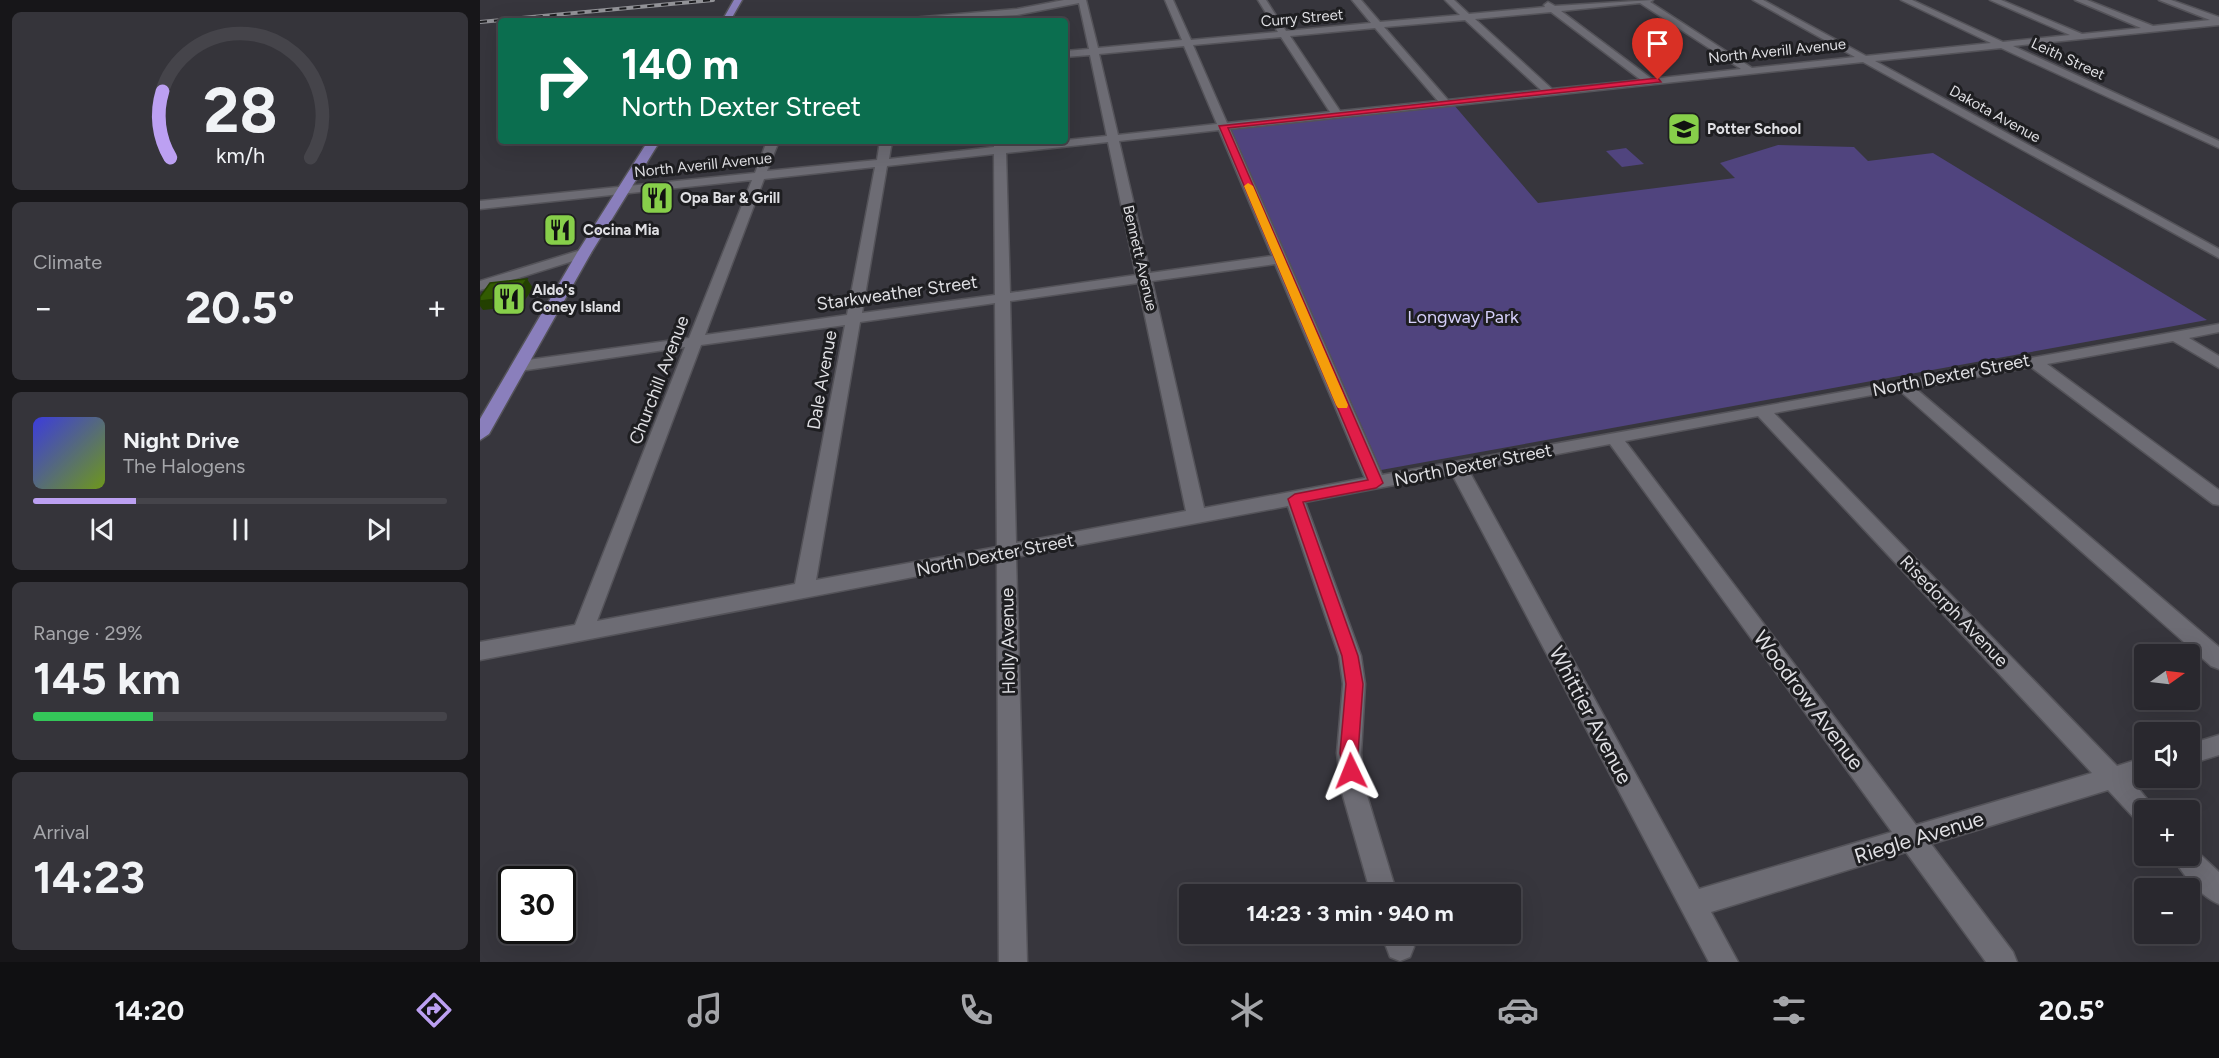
<!DOCTYPE html>
<html lang="en">
<head>
<meta charset="utf-8">
<style>
  :root { --surface:#29282e; --page:#35343a; --text:#f1f3f6; --muted:#a5a6aa; --line:#45444a; --accent:#bca0f2 }
  body { margin:0; font-family:Figtree,sans-serif; background:var(--page); color:var(--text); height:100vh; display:flex; flex-direction:column; font-size:22px; white-space:nowrap }
  * { box-sizing:border-box; margin:0 }
  p { font-size:20px; color:var(--muted) }
  .icon { flex:none; width:33px; height:33px; fill:none; stroke:currentColor; stroke-width:2; stroke-linecap:round; stroke-linejoin:round }
  .map { position:relative; flex:1; overflow:hidden }
  .side { display:flex; flex-direction:column; gap:12px; padding:12px; background:#171619; width:480px }
  .side>* { flex:none }
  .top-card { position:absolute; left:18px; top:18px; width:570px; height:126px; border-radius:6px; box-shadow:0 6px 24px #0002,0 0 0 2px var(--line); background:#0b6e4f; color:#fff; overflow:hidden }
  .needle { width:39px; rotate:76deg }
  .controls { position:absolute; left:1654px; top:644px; display:grid; gap:12px }
  .controls a { display:grid; place-items:center; width:66px; height:66px; border-radius:6px; background:var(--surface); box-shadow:0 6px 24px #0002,0 0 0 2px var(--line); font-size:30px }
  .speed { position:absolute; left:18px; top:866px; display:flex; gap:12px; font-size:30px; font-weight:700; text-align:center }
  .speed>* { display:grid; place-content:center; width:78px; height:78px; border-radius:50%; background:var(--surface); box-shadow:0 6px 24px #0002,0 0 0 2px var(--line); line-height:1 }
  .speed .limit { border:3px solid #111; border-radius:9px; background:#fff; color:#111 }
  .pin { position:absolute; display:grid; place-items:center; width:51px; height:51px; color:#fff; margin:-62px -26px; border-radius:50% 50% 50% 0; rotate:-45deg; box-shadow:0 0 6px #0007 }
  .pin .icon { rotate:45deg }
  .me { position:absolute; width:66px; margin:-33px; rotate:358deg; stroke-linejoin:round; filter:drop-shadow(0 0 4px #0008) }
  .turn { display:flex; align-items:center; gap:21px; height:126px; padding:0 24px; font-size:27px }
  .turn .icon { width:78px; height:78px; stroke-width:2.5 }
  .turn b { display:block; font-size:42px; line-height:51px }
  .big { font-size:45px; font-weight:700; line-height:1.1 }
  .side .tile { flex:1; display:flex; flex-direction:column; justify-content:center; gap:9px; min-width:0; padding:0 21px; border-radius:9px; background:var(--page) }
  .side .dial { align-items:center; gap:0 }
  .dial svg { height:156px; overflow:visible; fill:none; stroke:var(--line); stroke-width:7; stroke-linecap:round; text-anchor:middle }
  .dial text { fill:var(--text); stroke:none }
  .song { display:flex; align-items:center; gap:18px }
  .cover { width:72px; height:72px; border-radius:9px; background:linear-gradient(135deg,hsl(240 70% 55%),hsl(80 70% 35%)) }
  .played { height:6px; border-radius:3px; background:linear-gradient(90deg,var(--accent) 25%,var(--line) 25%) }
  .keys { display:flex; justify-content:space-around; direction:ltr }
  .heat { display:flex; justify-content:space-between; align-items:center; font-size:33px; direction:ltr }
  .charge { height:9px; border-radius:4px; background:linear-gradient(90deg,#34c759 29%,var(--line) 0) }
  .trip { position:absolute; left:699px; top:884px; width:342px; height:60px; border-radius:6px; background:var(--surface); box-shadow:0 6px 24px #0002,0 0 0 2px var(--line); font-weight:700; line-height:60px; text-align:center }
  .dock { display:flex; height:96px; justify-content:space-around; align-items:center; background:#101012; color:var(--muted) }
  .dock .icon { width:42px; height:42px }
  .dock .selected { color:var(--accent) }
  .dock b { font-size:27px; color:var(--text) }
  main { display:flex; flex:1; min-height:0 }
  .map>svg:first-child { display:block }
</style>
</head>
<body>
<main>
<section class="side">
<div class="tile dial"><svg viewBox="0 0 100 80">
<path d="M14 69A42 42 0 1 1 86 69"/>
<path d="M14 69A42 42 0 0 1 10 35" stroke="#bca0f2"/>
<text x="50" y="56" font-size="32" font-weight="700">28</text>
<text x="50" y="72" font-size="11">km/h</text>
</svg></div>
<div class="tile"><p>Climate</p>
<div class="heat"><a>−</a><b class="big">20.5°</b><a>+</a></div>
</div>
<div class="tile">
<div class="song"><i class="cover"></i><div><b>Night Drive</b><p>The Halogens</p></div></div>
<div class="played"></div>
<div class="keys"><svg class="icon" aria-label="previous" viewBox="0 0 24 24"><path d="M18 5L8 12l10 7zM5 5v14"/></svg><svg class="icon" aria-label="pause" viewBox="0 0 24 24"><path d="M8 5v14M16 5v14"/></svg><svg class="icon" aria-label="next" viewBox="0 0 24 24"><path d="M6 5l10 7-10 7zM19 5v14"/></svg></div>
</div>
<div class="tile"><p>Range · 29%</p><b class="big">145 km</b><div class="charge"></div></div>
<div class="tile"><p>Arrival</p><b class="big">14:23</b></div>
</section>
<div class="map">
<svg width="1739" height="962" viewBox="0 0 1739 962">
  <rect width="100%" height="100%" fill="#37363d"/>
  <path fill="#50447e" d="M974,105L1058,203L1255,178L1240,163L1298,145L1374,147L1388,161L1453,153L1727,320L901,470L751,129Z
    M1146,148L1164,164L1142,167L1126,151Z"/>
  <g fill="none" stroke-linecap="round" stroke-linejoin="round">
    <g stroke="#545359" stroke-width="3">
      <path id="minor" d="M584,0H606L618,48L702,40L685,0H693L711,40L798,32L778,0H786L806,31L891,23L872,0H881L900,22L980,15L965,0H974L989,14L1065,7L1064,5L1068,2L1075,6L1173,0L1170,2L1272,68L1375,57L1273,0H1283L1386,56L1511,43L1421,0H1432L1523,42L1590,35L1510,0H1521L1602,34L1661,28L1595,0H1607L1673,26L1730,20L1679,0H1691L1739,17V25L1533,46L1739,141V148L1521,48L1395,61L1739,249V258L1383,62L750,129L902,475L1739,324V332L1709,338L1739,356V368L1693,341L1567,364L1739,490V505L1733,504L1551,367L1435,388L1739,647V669L1731,666L1419,390L1294,413L1637,766L1665,757V777H1669L1653,782L1676,810H1665V823L1656,820L1628,790L1451,844L1533,952L1537,962H1506L1426,852L1231,912L1258,962H1229L972,474L825,502L881,656L885,684L881,753L885,789L917,894H891L861,789L857,753L863,684L859,656L808,506L536,557L547,962H519L517,561L0,660V642L95,625L205,347L40,371L32,366L40,361L209,338L272,180L0,209V201L275,173L287,141H299L287,171L397,160L400,141H412L409,159L514,147V141H526V146L627,136L610,55L585,57V51L609,49L599,3L537,15L428,21L432,18L537,9ZM1160,3L1261,69L1172,79L1081,11ZM1071,12L1161,80L1072,89L995,19ZM985,20L1061,90L968,100L904,27ZM895,28L958,101L860,111L810,36ZM801,37L850,112L747,123L713,45ZM704,46L737,124L638,135L619,54ZM739,130L792,256L670,273L639,141ZM628,142L656,275L530,293L526,153ZM514,154L515,295L382,313L407,166ZM395,167L367,315L225,335L284,179ZM795,264L885,478L724,508L672,281ZM658,283L706,511L536,543L530,301ZM515,303L517,547L336,580L380,322ZM365,325L315,584L117,621L221,345ZM1278,416L1612,773L1436,825L1145,441ZM1130,444L1412,832L1219,889L989,471Z
        M104,249L111,253L109,256L0,290V281Z
        M1739,735V755L1710,764V744Z
        M1710,845L1739,872V904C1721,897 1700,872 1692,855H1710Z
        M901,933H929L934,947L930,957L920,961L910,957Z"/>
    </g>
    <g stroke="#545359" stroke-width="3">
      <path id="major" d="M254,0H262L250,21H242Z
        M168,141H180L111,253L9,434L0,440V419L97,253Z"/>
    </g>
    <use href="#minor" fill="#6d6c74" fill-rule="evenodd"/>
    <use href="#major" fill="#8a7fbc" fill-rule="evenodd"/>
    <g stroke="#939398" stroke-width="4">
      <path id="rail" d="M0,22L233,0"/>
    </g>
    <use href="#rail" stroke="#1e1e21" stroke-width="2" stroke-dasharray="7" stroke-linecap="butt"/>
  </g>
  <path fill="#234001" d="M47,279L53,288L41,306L3,310L0,306V301Z"/>
  <path fill="#325b01" stroke="#234001" stroke-width="1.5" d="M47,279L35,297L0,301V297L10,283Z"/>
  <path fill="#e11d48" stroke="#92132f" stroke-width="1.5" d="M1178,78L1181,82L748,128L903,483L896,488L823,502L878,656L883,684L878,753L880,771L877,777L871,779L865,777L860,753L866,684L862,656L808,499L815,494L888,480L739,126Z"/>
  <path fill="#f59e0b" d="M768,183L773,186L868,405L867,408H858L856,405L764,186Z"/>
  <defs>
    <g id="school-square" transform="scale(1.725)"><rect x="-9" y="-9" width="18" height="18" rx="4" fill="#87cf4a" stroke="#1e1e21"/><path d="M0-5L7-2L0 1L-7-2ZM-4 1L0 2.5L4 1V4Q0 6-4 4Z" fill="#111"/></g>
    <g id="restaurant-square" transform="scale(1.725)"><rect x="-9" y="-9" width="18" height="18" rx="4" fill="#87cf4a" stroke="#1e1e21"/><path d="M-5-6h1v4h1v-4h1v4h1v-4h1v5L-1.5 .5V6h-2V.5L-5-1ZM5-6V6H3V1.5H1.5Q1.5-4 5-6Z" fill="#111"/></g>
  </defs>
  <g fill-rule="evenodd">
    <use href="#school-square" x="1204" y="129"/>
    <use href="#restaurant-square" x="177" y="198"/>
    <use href="#restaurant-square" x="80" y="230"/>
    <use href="#restaurant-square" x="29" y="299"/>
  </g>
  <g text-anchor="middle" dominant-baseline="central" stroke-width="6" stroke-linejoin="round" paint-order="stroke">
    <g font-size="15" fill="#dfdfe3" stroke="#1e1e21">
      <text transform="translate(822 18) rotate(-5)">Curry Street</text>
      <text transform="translate(1297 51) rotate(-6)">North Averill Avenue</text>
      <text transform="translate(1588 59) rotate(25)">Leith Street</text>
      <text transform="translate(1515 114) rotate(29)">Dakota Avenue</text>
      <text transform="translate(223 165) rotate(-6)">North Averill Avenue</text>
      <text transform="translate(660 258) rotate(77)">Bennett Avenue</text>
    </g>
    <g font-size="15" font-weight="bold" fill="#dfdfe3" stroke="#1e1e21" text-anchor="start">
      <text x="1227" y="129">Potter School</text>
      <text x="200" y="198">Opa Bar &amp; Grill</text>
      <text x="103" y="230">Cocina Mia</text>
      <text x="52" y="290">Aldo's<tspan x="52" dy="17">Coney Island</tspan></text>
    </g>
    <g font-size="18" fill="#dfdfe3" stroke="#1e1e21">
      <text transform="translate(417 293) rotate(-8)">Starkweather Street</text>
      <text transform="translate(1471 375) rotate(-11)">North Dexter Street</text>
      <text transform="translate(179 380) rotate(-69)">Churchill Avenue</text>
      <text transform="translate(342 380) rotate(-80)">Dale Avenue</text>
      <text transform="translate(993 465) rotate(-11)">North Dexter Street</text>
      <text transform="translate(515 555) rotate(-11)">North Dexter Street</text>
      <text transform="translate(1474 611) rotate(46)">Risedorph Avenue</text>
      <text transform="translate(528 641) rotate(-91)">Holly Avenue</text>
    </g>
    <g font-size="18" fill="#d5cffa" stroke="#1e1e21">
      <text x="983" y="317">Longway Park</text>
    </g>
    <g font-size="21" fill="#dfdfe3" stroke="#1e1e21">
      <text transform="translate(1329 700) rotate(53)">Woodrow Avenue</text>
      <text transform="translate(1111 715) rotate(62)">Whittier Avenue</text>
      <text transform="translate(1439 837) rotate(-17)">Riegle Avenue</text>
    </g>
  </g>
</svg>
<div class="controls">
<a><svg class="needle" viewBox="-14 -14 28 28"><path d="M0-13l5 13h-10z" fill="#e53935"/><path d="M0 13l5-13h-10z" fill="#a5a6aa"/></svg></a>
<a><svg class="icon" aria-label="sound" viewBox="0 0 24 24"><path d="M4 9h4l5-4v14l-5-4H4zM17 9q2 3 0 6"/></svg></a>
<a>+</a>
<a>−</a>
</div>
<div class="speed"><div class="limit">30</div></div>
<div class="pin" style="left:1178px;top:80px;background:#d93025"><svg class="icon" aria-label="arrive" viewBox="0 0 24 24"><path d="M6 21V4h12l-3 4 3 4H6"/></svg></div>
<svg class="me" style="left:871px;top:771px" viewBox="-20 -20 40 40"><path d="M0-17L14 15 0 8-14 15z" fill="#e11d48" stroke="#fff" stroke-width="4"/></svg>
<div class="trip">14:23 · 3 min · 940 m</div>
<div class="top-card">
<div class="turn"><svg class="icon" aria-label="right" viewBox="0 0 24 24"><path d="M7 20v-9h11M14 6l5 5-5 5"/></svg><div><b>140 m</b>North Dexter Street</div></div>
</div>
</div>
</main>
<nav class="dock">
<b>14:20</b>
<svg class="icon selected" aria-label="directions" viewBox="0 0 24 24"><path d="M12 3l9 9-9 9-9-9zM9 14v-3h6M13 9l2 2-2 2"/></svg>
<svg class="icon" aria-label="music" viewBox="0 0 24 24"><path d="M9 18V5l10-2v13"/><circle cx="6" cy="18" r="3"/><circle cx="16" cy="16" r="3"/></svg>
<svg class="icon" aria-label="phone" viewBox="0 0 24 24"><path d="M5 4h4l2 5-3 2q2 4 5 5l2-3 5 2v4C11 20 4 13 5 4z"/></svg>
<svg class="icon" aria-label="climate" viewBox="0 0 24 24"><path d="M12 3v18M4 7l16 10M4 17L20 7"/></svg>
<svg class="icon" aria-label="car" viewBox="0 0 24 24"><path d="M5 17H2v-5l4-1 3-4h7l3 4 3 1v5h-3M9 17h6M6 11h13"/><circle cx="7" cy="17" r="2"/><circle cx="17" cy="17" r="2"/></svg>
<svg class="icon" aria-label="filters" viewBox="0 0 24 24"><path d="M4 7h16M4 17h16"/><circle cx="9" cy="7" r="2"/><circle cx="15" cy="17" r="2"/></svg>
<b>20.5°</b>
</nav>
</body>
</html>
